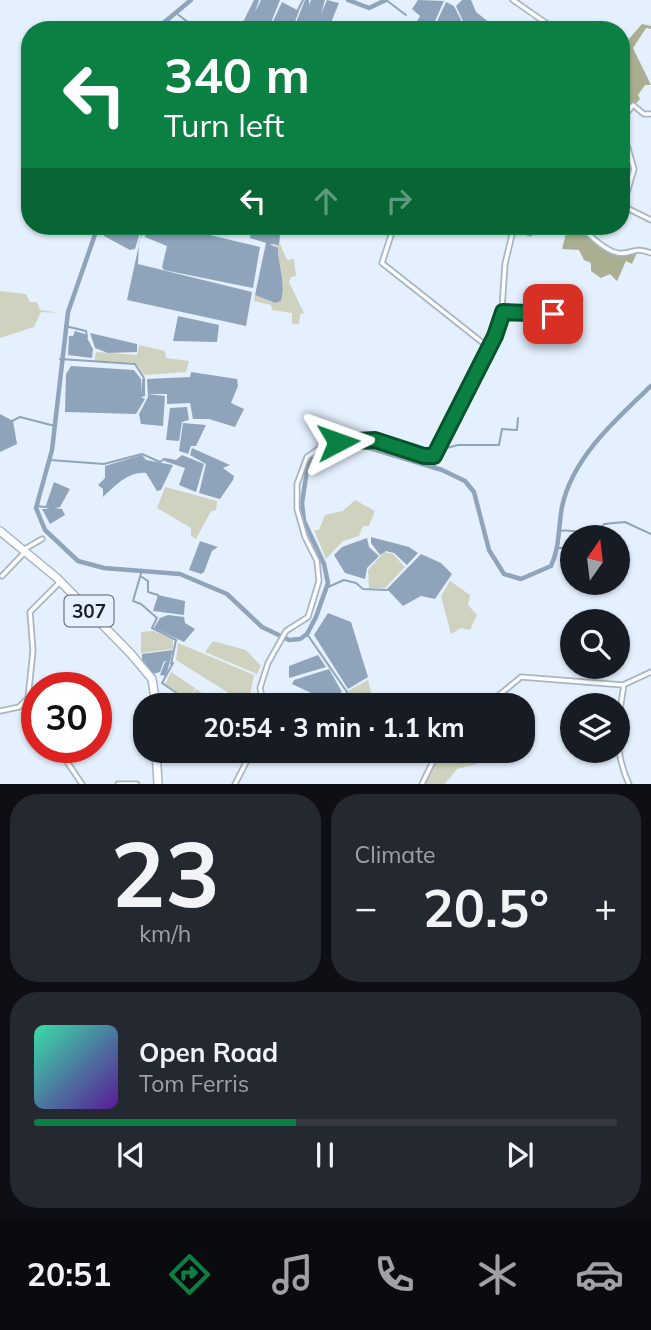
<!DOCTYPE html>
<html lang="en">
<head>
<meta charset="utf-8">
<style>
  :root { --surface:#171b24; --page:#242831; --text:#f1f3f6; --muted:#9ea1a6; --line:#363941; --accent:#0b8043 }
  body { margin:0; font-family:Mulish,sans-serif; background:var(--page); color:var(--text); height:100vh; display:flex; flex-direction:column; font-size:26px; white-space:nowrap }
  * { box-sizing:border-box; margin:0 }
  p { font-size:23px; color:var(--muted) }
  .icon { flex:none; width:38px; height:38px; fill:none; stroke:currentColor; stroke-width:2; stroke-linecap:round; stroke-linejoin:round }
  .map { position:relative; height:784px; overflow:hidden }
  .panel { display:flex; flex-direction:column; gap:10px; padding:10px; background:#0d0f14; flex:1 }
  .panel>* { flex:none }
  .hud { position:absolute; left:21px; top:21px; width:609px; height:214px; border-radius:28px; box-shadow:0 2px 5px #0004; background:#0b8043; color:#fff; overflow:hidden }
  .needle { width:46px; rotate:14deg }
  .controls { position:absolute; left:560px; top:525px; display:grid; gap:14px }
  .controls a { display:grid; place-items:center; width:70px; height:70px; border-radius:50%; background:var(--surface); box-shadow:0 2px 5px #0004; font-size:35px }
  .speed { position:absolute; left:21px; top:672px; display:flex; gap:14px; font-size:35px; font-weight:700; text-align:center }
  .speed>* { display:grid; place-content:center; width:91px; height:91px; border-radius:50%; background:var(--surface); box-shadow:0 2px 5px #0004; line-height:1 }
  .speed .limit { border:10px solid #d22; background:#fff; color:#111 }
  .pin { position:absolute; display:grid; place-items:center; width:60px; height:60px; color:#fff; margin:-30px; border-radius:14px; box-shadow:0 4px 10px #0006 }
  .me { position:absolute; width:77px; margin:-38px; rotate:86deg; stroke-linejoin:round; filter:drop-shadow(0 0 5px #0008) }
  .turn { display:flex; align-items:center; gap:24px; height:147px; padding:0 28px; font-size:32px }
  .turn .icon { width:91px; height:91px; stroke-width:2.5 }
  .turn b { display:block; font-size:49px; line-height:60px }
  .lanes { display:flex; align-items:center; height:66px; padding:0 28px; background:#0003; justify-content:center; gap:35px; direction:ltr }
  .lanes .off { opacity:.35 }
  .big { font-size:52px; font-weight:700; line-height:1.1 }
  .panel .tile { flex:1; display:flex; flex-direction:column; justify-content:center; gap:10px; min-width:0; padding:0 24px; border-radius:28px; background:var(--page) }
  .panel .dial { align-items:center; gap:0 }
  .dial b { font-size:91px; line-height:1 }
  .song { display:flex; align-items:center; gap:21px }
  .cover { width:84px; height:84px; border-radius:10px; background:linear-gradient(135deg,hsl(160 70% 55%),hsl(270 70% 35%)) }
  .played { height:7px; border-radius:4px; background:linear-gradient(90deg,var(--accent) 45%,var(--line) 45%) }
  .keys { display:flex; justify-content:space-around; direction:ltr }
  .heat { display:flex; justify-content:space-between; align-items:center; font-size:38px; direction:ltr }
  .panel .tiles { flex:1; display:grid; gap:10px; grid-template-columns:1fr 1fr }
  .tile:last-child { grid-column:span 2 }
  .trip { position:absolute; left:133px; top:693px; width:402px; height:70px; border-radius:28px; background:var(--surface); box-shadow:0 2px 5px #0004; font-weight:700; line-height:70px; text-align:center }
  .tab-bar { display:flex; height:112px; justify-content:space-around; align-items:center; background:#090b0e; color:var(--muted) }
  .tab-bar .icon { width:49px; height:49px }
  .tab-bar .on { color:var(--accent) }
  .tab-bar b { font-size:32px; color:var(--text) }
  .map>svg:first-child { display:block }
</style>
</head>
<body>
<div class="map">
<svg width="651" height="784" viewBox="0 0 651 784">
  <rect width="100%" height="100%" fill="#e4f0fd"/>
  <path fill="#ced2be" d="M280,244L287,260L294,259L296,276L291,277L289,282L304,313L300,314L299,324H292V313L272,310L271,305L254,301L255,295L274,303L281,301L278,248L274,246Z
    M0,291L26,294L30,302H37L40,310L60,313L41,312L34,327L0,338Z
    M139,345L165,351L166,358L189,361L186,372L144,375L136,363L94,361L96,352L137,355Z
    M165,487L217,501L216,510L211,511L196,539L191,536V528L157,508Z
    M355,500L375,511L369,526H363L359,536L343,541L326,559L314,530H319L325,515L343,511Z
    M384,552L393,554L405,567L385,588H369L368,570Z
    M450,581L470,595L468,605L477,615L470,630L461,628L451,634L441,596Z
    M154,631L173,640V649L141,653V632Z
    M213,641L246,650L261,666L257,674L205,652Z
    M178,643L254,675L248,705L176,660Z
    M171,672L195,688L191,697L196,689L214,701L213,705H187L189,700L165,684Z
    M368,680L374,705H351V702L339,696Z
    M440,751H453L477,764L457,769L445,784H423Z"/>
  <path fill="#aaaf92" d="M642,24L651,26V29L646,28L633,48L651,85H645L638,95L640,99L621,120V102L630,91L621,88V37L628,40Z
    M568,226H581L587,234L618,254L638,250L632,264L626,261L617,281L610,274L601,278L591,271V263L584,260L579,250L562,249Z"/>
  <path fill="#8fa4ba" d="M254,0H259L255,12L261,0H280L268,30H239Z
    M305,0H309V5L311,0H325L321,14L327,0L339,3L328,30H316L318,22L314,30H300L301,26L293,30Z
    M418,0L444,1L431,30H421L415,25L420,16L412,9Z
    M462,0H471L476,12L490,23L487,30H467L456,6Z
    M282,2L299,11L292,30H269Z
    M446,2L454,6L461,20L459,25L461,22L465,30H433Z
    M105,226H142L135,249L130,250L104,236Z
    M143,226H146L139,242L138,264L252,292L246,326L127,300Z
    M147,226H172L260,247L253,288L164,270L162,267L167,246L145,237Z
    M264,226L272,227L280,235L279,245L269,244L278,248C278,266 286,283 281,301L275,303L255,295L266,243L250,238L251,231Z
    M178,316L219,325L217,342L173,341Z
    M75,331L85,334L93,349L92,358L68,355L69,336H73Z
    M90,333L137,344V352L108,353L95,348Z
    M71,366L134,370L141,379V394L142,379H145V396L141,397L145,399L136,414L65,412L66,374Z
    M191,372L237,379L238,386L231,403L244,409L235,427L209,419H193L190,403L167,404V394H148L165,396L163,426L141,424L139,414L148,397L147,379L190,377Z
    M187,407L189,420L182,422L179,441L166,440L170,408Z
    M0,414L13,421L17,444L0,452Z
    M183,423L206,425L196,446H191L188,454L179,451Z
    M192,448L230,465L223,468L234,476L233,480L220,499L199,493L206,464L190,455Z
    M142,455L146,460L173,465L161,490L157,491L146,473C128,471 114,487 103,497V489L98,485L105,478V466Z
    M182,455L204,464L196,492L179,485L185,468L164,461L165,458L176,460Z
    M54,482L70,489L60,507L55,508L62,509L65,515L50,524L42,509H50L45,508Z
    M371,537L409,547L418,553L407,565L394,553L386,551L380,555L371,543Z
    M367,538L369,547L379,556L367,568L365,579L345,573L334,555L342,547Z
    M200,541L218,547L212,551L204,572L201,574L189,570Z
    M421,554L441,563L452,574L435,599L421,596L403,606L387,589Z
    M158,595L185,601L184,615L153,611Z
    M328,613L351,622L368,677L348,689L314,635Z
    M168,615L184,617L185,623L195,629L184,642L154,628L160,618Z
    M173,650L166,676L160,675L165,662H168L164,661L160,672L153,674L142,660V654Z
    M318,655L326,667L289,678V666Z
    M329,669L342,692L326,700L292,684L294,680Z"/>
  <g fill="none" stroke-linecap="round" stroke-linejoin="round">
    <path stroke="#8fa4ba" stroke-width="2" d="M386,0L406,15
      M298,10L303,0
      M176,13L198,30
      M188,226H196
      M65,326L86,331L87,337
      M60,359L135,364L144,378
      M12,421L20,417L55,426
      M50,460L104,464L142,454L160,462L164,459
      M434,467L443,449L458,445H499L502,429L517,430L518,418
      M36,506L45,507
      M559,531C572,528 583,535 597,534L604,524L625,522L651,534
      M558,548H568L572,554
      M142,570L133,601L141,604L157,618L152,628L176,640L171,664
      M142,577L148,581V592L158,595
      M586,583L588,589L592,591
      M328,587L344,580L356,583L363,589L388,590
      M307,634L347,692
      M173,663L162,683L187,700L184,705"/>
    <path stroke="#8fa4ba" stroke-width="4.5" d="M348,0L369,8L386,0
      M155,30L191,0
      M98,226L68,312L52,450L36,508L45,530L78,561L104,568L180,574L227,594L262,627L289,640L300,639L307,634L316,617L328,583L324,564L304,521L302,503L307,470L313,459L322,454L363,446L442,470L465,481L474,492L489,550L504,574L521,579L551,566C560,547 558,528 562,507C572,458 616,419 651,386"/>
    <g stroke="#a7b5c5" stroke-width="7">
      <path id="street" d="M513,0L556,30
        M621,121L633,105L644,114H651
        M621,124L634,169L623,206
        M623,206L651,220
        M394,226L382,263L488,347
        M514,226L530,233L535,226
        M582,226C588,235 606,251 618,253C633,255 632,246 651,253
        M504,312L553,314
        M23,550L42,539
        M2,576L25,552
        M624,685C618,719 613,751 629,784
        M37,703L28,698L33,651L30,612L59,583
        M264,705L260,688L268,663L286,631L308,617L319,581L317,561L305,537L297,509V484L307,457L324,445L369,439L434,456L501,322L505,264L514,226
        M487,705L521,677L623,685L651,672
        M0,711L19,707L28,698
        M57,747L82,784
        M118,784H137
        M235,784L252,751
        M422,784L438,751"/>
    </g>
    <g stroke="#a7b5c5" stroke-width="10">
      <path id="primary" d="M0,531L57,578L131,654L152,679L156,705
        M156,751L158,784"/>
    </g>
    <use href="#street" stroke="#fff" stroke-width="3.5"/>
    <use href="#primary" stroke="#fff" stroke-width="7"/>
  </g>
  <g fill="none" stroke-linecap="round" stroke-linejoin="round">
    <g stroke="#07532c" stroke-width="18">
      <path id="route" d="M338,442L375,440L424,456H434L495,336L503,312L553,314"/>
    </g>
    <use href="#route" stroke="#0b8043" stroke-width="12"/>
  </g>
  <g text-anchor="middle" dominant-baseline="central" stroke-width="5" stroke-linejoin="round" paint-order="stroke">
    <rect fill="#e4f0fd" stroke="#565d65" stroke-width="2" x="64.5" y="595.5" width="49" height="31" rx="5"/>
    <g font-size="19" font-weight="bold" fill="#191e24">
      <text x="89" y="611">307</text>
    </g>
  </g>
</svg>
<div class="controls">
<a><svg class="needle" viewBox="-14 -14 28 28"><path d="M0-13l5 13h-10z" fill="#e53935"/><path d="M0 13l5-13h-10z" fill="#9ea1a6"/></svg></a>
<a><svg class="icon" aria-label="search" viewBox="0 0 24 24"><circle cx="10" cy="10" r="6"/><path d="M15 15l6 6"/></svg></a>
<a><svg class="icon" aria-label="layers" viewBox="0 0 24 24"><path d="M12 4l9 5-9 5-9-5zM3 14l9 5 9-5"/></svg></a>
</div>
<div class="speed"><div class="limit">30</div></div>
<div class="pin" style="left:553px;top:314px;background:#d93025"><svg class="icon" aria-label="arrive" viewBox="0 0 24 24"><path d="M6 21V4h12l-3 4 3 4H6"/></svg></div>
<svg class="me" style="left:338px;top:442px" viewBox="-20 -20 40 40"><path d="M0-17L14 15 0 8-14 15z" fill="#0b8043" stroke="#fff" stroke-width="4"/></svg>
<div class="trip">20:54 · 3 min · 1.1 km</div>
<div class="hud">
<div class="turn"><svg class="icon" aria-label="left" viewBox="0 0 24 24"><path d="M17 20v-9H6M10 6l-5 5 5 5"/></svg><div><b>340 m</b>Turn left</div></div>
<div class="lanes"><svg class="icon" aria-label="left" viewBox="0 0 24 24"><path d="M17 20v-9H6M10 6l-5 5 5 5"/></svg><svg class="icon off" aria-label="ahead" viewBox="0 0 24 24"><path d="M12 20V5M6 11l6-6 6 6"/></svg><svg class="icon off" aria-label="right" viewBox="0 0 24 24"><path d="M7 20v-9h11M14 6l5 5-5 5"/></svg></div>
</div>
</div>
<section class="panel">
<div class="tiles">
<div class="tile dial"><b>23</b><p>km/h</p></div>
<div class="tile"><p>Climate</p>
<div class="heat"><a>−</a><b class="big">20.5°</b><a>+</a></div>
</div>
<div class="tile">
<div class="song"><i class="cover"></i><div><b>Open Road</b><p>Tom Ferris</p></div></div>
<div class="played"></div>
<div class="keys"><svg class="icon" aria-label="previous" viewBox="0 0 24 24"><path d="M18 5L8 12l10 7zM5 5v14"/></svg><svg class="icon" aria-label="pause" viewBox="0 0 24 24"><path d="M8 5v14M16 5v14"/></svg><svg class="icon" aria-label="next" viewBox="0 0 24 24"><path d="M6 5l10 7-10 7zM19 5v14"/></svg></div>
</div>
</div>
</section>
<nav class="tab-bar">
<b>20:51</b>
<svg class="icon on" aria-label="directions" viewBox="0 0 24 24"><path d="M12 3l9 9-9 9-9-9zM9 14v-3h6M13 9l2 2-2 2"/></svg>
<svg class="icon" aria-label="music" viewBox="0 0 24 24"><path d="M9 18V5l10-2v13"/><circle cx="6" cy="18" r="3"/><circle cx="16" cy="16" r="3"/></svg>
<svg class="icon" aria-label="phone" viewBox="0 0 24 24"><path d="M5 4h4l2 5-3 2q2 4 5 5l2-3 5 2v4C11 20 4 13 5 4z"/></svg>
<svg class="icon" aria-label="climate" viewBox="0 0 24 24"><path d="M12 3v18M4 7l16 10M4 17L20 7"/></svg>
<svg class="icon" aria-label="car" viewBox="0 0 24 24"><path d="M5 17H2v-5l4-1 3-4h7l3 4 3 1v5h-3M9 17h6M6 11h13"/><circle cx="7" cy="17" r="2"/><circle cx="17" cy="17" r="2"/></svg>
</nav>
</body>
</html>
